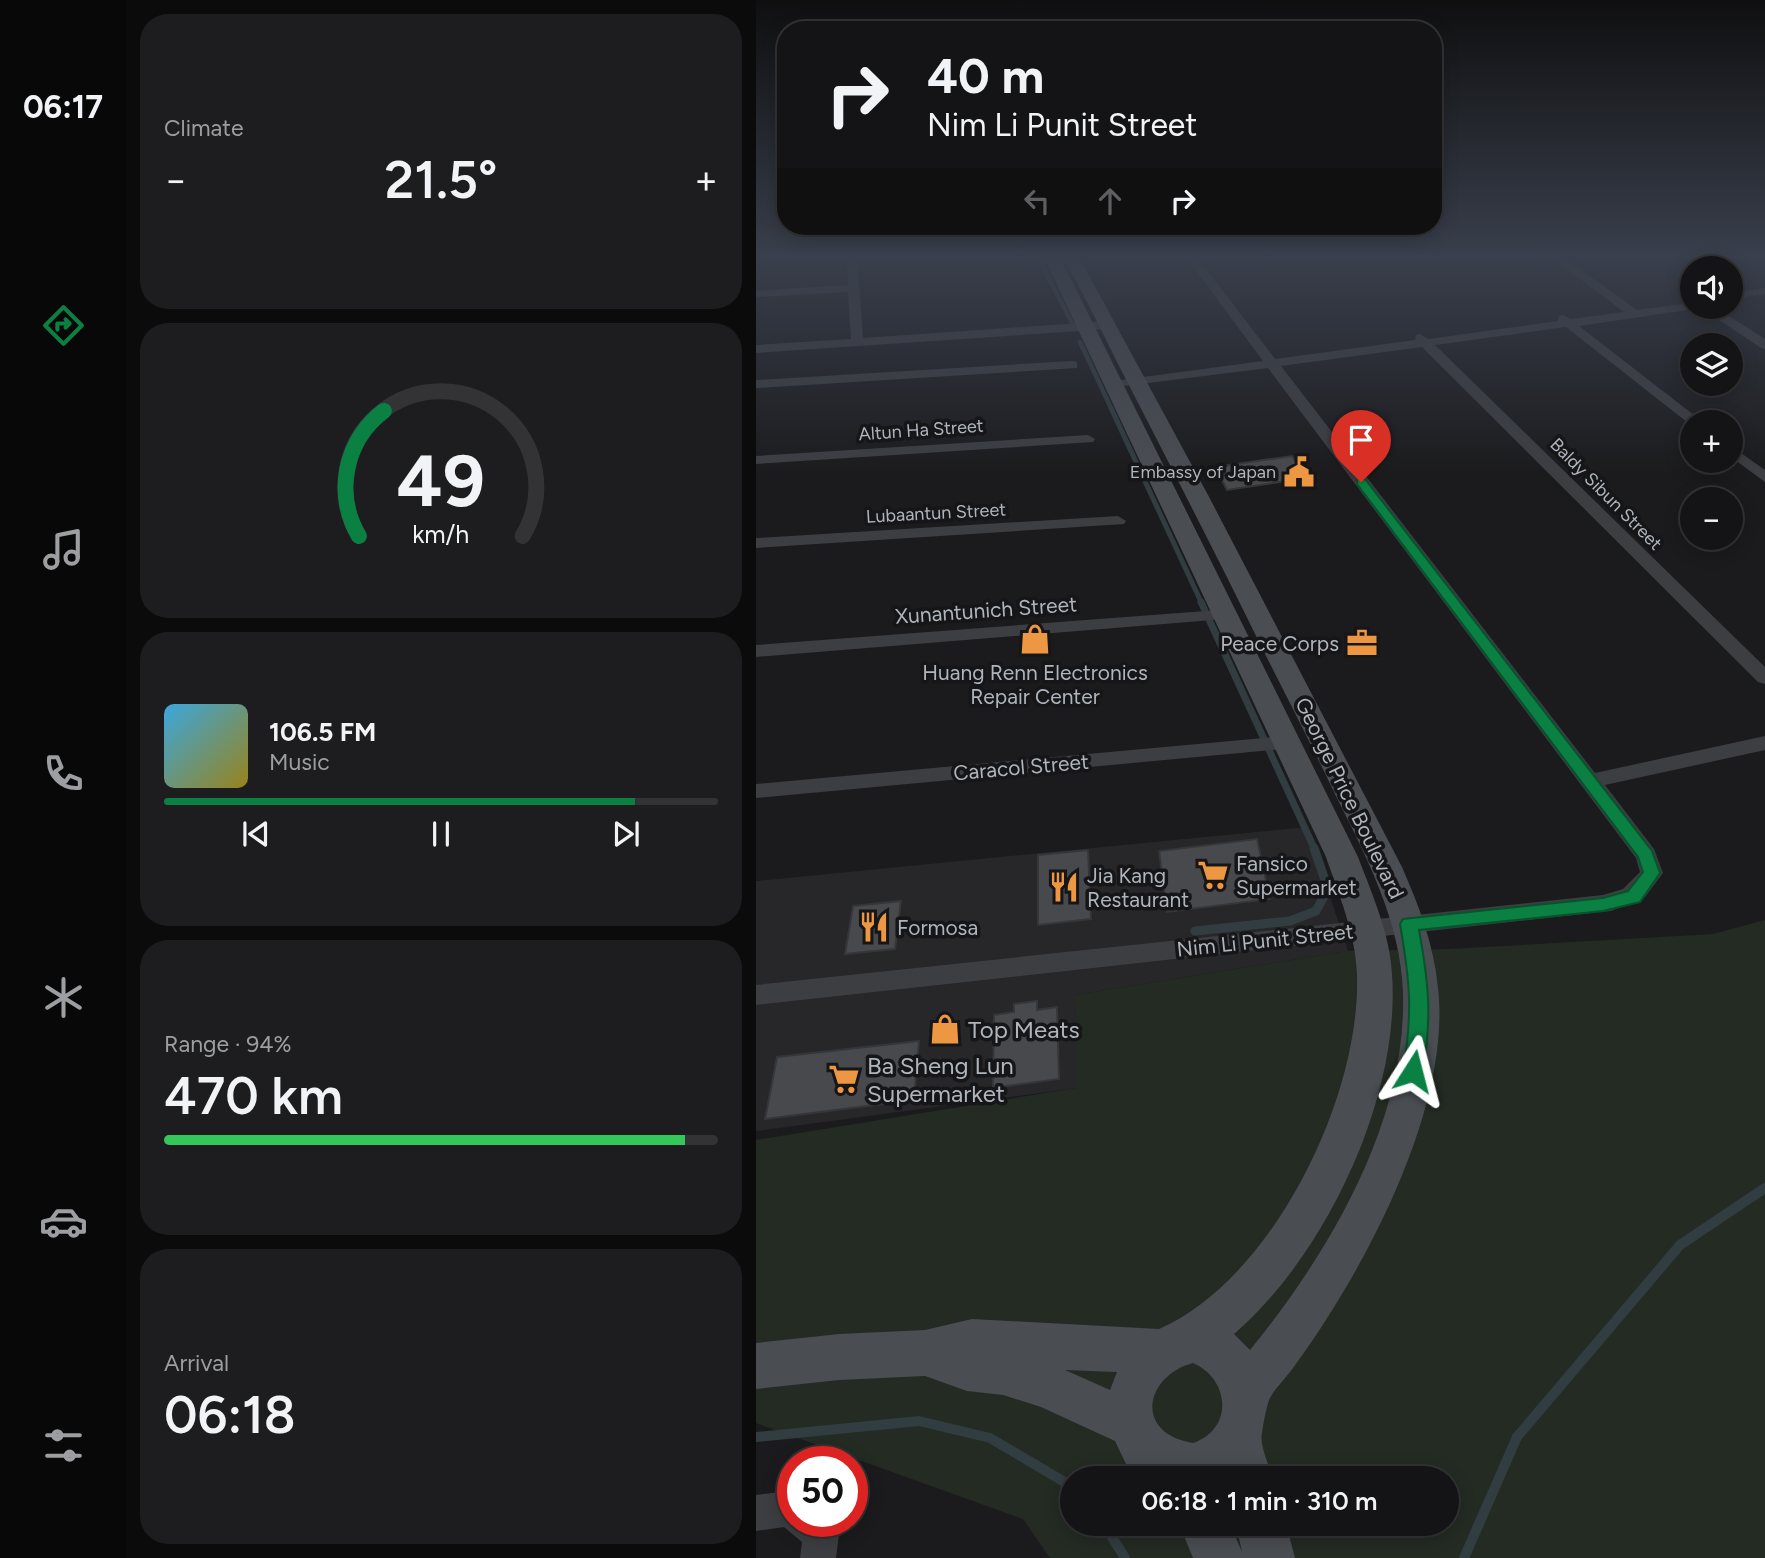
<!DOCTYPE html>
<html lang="en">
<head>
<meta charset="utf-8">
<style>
  :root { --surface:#141416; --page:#1d1d1f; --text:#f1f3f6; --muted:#9d9ea1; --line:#333335; --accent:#0b8043 }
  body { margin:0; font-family:Figtree,sans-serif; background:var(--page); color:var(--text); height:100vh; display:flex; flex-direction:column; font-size:26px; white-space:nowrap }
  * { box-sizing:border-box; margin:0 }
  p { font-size:23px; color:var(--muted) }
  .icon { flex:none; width:38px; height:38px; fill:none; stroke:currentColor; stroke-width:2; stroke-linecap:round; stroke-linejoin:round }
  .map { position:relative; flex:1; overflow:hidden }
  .drawer { display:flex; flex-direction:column; gap:14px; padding:14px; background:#0b0b0c; width:630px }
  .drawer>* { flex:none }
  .banner { position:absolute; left:21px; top:21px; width:665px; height:214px; border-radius:28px; box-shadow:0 4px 18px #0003,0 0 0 2px var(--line); background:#141416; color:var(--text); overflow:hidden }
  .tools { position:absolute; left:924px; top:256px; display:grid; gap:14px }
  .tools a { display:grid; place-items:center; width:63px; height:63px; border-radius:50%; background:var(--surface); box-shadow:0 4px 18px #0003,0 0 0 2px var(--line); font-size:35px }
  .speed { position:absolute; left:21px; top:1446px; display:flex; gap:14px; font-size:35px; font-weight:700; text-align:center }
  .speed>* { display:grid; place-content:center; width:91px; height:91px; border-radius:50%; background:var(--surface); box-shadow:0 4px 18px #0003,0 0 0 2px var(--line); line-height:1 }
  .speed .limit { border:10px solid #d22; background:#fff; color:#111 }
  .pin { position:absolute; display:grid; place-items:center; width:60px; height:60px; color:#fff; margin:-72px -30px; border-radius:50% 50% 50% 0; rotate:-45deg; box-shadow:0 0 7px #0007 }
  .pin .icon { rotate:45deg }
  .me { position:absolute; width:77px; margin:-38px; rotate:9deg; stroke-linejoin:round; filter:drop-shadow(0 0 5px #0008) }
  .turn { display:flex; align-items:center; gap:24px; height:147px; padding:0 35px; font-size:32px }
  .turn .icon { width:91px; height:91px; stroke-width:2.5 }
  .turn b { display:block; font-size:49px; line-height:60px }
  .lanes { display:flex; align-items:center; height:66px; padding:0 35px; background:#0003; justify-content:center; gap:35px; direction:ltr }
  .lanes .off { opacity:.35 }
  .big { font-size:52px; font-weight:600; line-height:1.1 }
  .drawer .tile { flex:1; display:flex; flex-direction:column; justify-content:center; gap:10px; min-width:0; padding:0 24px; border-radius:28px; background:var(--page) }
  .drawer .dial { align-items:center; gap:0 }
  .dial svg { height:182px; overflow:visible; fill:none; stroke:var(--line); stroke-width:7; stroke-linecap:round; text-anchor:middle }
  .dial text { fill:var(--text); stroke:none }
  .song { display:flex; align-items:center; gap:21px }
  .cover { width:84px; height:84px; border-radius:10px; background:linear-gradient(135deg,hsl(200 70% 55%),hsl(50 70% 35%)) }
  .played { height:7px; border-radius:4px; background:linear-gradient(90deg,var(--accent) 85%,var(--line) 85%) }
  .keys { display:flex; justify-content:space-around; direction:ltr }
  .heat { display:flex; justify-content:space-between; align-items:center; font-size:38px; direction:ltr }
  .charge { height:10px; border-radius:5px; background:linear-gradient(90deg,#34c759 94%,var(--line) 0) }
  .trip { position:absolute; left:304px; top:1466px; width:399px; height:70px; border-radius:35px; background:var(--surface); box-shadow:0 4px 18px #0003,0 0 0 2px var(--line); font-weight:600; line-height:70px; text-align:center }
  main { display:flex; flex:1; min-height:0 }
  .tab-bar { display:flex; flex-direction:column; width:126px; justify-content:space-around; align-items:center; background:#080809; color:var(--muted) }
  .tab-bar .icon { width:49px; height:49px }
  .tab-bar .on { color:var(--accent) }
  .tab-bar b { font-size:32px; color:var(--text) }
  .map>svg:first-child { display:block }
</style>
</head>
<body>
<main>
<nav class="tab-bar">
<b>06:17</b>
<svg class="icon on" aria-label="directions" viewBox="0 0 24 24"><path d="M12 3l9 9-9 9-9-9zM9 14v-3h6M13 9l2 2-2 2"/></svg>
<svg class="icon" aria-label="music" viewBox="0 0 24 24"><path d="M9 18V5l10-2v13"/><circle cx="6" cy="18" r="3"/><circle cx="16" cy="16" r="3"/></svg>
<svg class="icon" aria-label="phone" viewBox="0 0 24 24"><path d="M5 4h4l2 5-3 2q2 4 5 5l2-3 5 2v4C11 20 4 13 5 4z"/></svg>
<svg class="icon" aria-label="climate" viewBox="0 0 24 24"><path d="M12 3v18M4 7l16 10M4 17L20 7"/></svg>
<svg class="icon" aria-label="car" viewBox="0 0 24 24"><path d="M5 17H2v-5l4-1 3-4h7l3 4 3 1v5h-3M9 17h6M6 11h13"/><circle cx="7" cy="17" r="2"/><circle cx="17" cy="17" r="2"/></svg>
<svg class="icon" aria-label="filters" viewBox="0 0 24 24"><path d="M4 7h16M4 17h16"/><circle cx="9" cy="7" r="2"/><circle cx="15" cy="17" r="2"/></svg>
</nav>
<section class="drawer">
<div class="tile"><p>Climate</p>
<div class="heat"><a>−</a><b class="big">21.5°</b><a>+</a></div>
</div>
<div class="tile dial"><svg viewBox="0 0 100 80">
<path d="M14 69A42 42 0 1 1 86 69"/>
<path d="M14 69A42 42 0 0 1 25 14" stroke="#0b8043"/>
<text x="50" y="56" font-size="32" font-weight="700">49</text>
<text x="50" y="72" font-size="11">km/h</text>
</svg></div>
<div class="tile">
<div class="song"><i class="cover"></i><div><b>106.5 FM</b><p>Music</p></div></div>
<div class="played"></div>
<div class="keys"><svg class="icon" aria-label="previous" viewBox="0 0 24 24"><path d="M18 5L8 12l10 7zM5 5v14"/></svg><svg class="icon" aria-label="pause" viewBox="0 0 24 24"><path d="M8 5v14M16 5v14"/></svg><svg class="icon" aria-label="next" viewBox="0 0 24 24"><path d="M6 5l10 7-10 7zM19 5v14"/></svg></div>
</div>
<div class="tile"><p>Range · 94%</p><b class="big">470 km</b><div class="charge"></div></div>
<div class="tile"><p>Arrival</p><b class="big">06:18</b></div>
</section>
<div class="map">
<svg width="1009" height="1558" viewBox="0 0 1009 1558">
  <rect width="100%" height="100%" fill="#1b1b1d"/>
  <path fill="#27272a" d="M551,827L592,951L319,995L321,1088L0,1131V881Z"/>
  <path fill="#232b23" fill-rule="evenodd" d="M1009,920V1558H294L267,1519L0,1423V1140L320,1088L319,995L592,951L693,949L957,934ZM317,1479H691V1524H317Z"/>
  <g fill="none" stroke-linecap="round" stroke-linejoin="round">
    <path stroke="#313d41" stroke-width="4.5" d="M282,257L316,323
      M324,342L356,410"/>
    <path stroke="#313d41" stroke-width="5" d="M355,408L446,604"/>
    <path stroke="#313d41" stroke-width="7" d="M445,602L559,850"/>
    <path stroke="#313d41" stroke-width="9" d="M439,931L534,921L560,911L572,889L558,848"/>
    <path stroke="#313d41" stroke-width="10" d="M0,1437L163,1421L234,1438L317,1487
      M348,1524L369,1558
      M708,1558L761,1437L924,1245L1009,1188"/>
  </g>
  <path fill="#48494d" stroke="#353639" stroke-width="2" d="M536,456L550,478L471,490L459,467Z
    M501,839L514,899L411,912L403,851Z
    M332,850L335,919L282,925V855Z
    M145,901L139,949L89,954L97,906Z
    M281,1001V1010L301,1007L303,1079L237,1088L238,1015L258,1012V1004Z
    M163,1041L158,1100L9,1119L21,1057Z"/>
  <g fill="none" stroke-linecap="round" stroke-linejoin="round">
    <path fill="#3c3e42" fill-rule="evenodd" d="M91,257H101L107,338L352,321L358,325L352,329L0,353V345L95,339L92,292L0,297V291L92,285Z
      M430,257H441L519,359L659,340L660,335L664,334L672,339L802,321L803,316L807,315L815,319L868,312L795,257H807L881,310L936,303V306H957L1009,339V349L1005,348L945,308L823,326L943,419L945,422H936V426L810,327L679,345L1009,667V684L1002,682L666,347L525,366L839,773L1009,736V750L849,785L898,849L907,873L889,897L855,911L0,1005V985L847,895L867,889L884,872L880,858L512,368L352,388V382L357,381L507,361Z
      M1009,288V294L975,299V293Z
      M316,361L321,362V368L0,388V380Z
      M332,435L339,439L337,442L0,464V456Z
      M975,446L1009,470V482L975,457Z
      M362,516L370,521L368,524L0,548V538Z
      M463,610L472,615L469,619L0,657V645Z
      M531,736L541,743L538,748L0,798V784Z
      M32,1491L37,1493V1521H78L83,1534L80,1558H44L46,1542L28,1527L0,1531V1495Z"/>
    <path fill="#4a4d52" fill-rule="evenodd" d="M288,257H304L602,857C616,894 634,934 636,974C645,1096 570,1255 478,1334L494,1350C573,1253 651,1122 647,993C645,922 610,856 579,794C556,746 532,699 508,652C460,554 410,457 360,360C343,325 326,291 307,257H323L452,495L646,867C663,906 678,945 682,988C693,1083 639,1204 592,1284C575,1313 557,1341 537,1368C530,1378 520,1387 514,1398C511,1403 507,1426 506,1433C503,1445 514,1467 517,1479H391L370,1464L359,1441L285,1407L247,1395L211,1391L169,1376L83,1380L0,1389V1343L83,1334L169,1330L216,1319L403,1329C517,1279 605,1097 601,975C600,935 583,895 570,857ZM437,1363C474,1379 478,1429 437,1443C377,1433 389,1376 437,1363ZM309,1370L361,1372L354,1390Z
      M423,1524H474L486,1552L480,1524H530L539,1558H437Z"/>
  </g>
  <linearGradient id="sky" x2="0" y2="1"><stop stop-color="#0f0f10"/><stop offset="0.54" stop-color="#393f4c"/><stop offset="1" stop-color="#393f4c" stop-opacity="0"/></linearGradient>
  <rect width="1009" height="475" fill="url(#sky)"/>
  <path fill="#0b8043" stroke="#07532c" stroke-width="2" d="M601,479H609L896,851L904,873L884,902L847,911L663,930C673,985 676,1016 667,1071L664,1077L657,1080L650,1077L647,1071C657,1013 654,981 644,924L647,919L847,898L872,891L887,872L882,857L601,484Z"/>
  <defs>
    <g id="civic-bare" transform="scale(2.415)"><path d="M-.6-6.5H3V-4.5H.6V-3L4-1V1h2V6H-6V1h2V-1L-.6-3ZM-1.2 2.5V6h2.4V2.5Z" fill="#ee9742" stroke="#161618" stroke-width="2.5" paint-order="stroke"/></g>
    <g id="shop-bare" transform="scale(2.415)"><path d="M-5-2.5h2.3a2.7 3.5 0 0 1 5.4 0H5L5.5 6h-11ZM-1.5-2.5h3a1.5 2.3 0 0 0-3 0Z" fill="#ee9742" stroke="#161618" stroke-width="2.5" paint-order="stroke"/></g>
    <g id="office-bare" transform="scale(2.415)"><path d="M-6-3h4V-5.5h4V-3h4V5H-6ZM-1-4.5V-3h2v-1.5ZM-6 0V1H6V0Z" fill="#ee9742" stroke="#161618" stroke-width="2.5" paint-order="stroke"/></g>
    <g id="supermarket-bare" transform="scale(2.415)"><path d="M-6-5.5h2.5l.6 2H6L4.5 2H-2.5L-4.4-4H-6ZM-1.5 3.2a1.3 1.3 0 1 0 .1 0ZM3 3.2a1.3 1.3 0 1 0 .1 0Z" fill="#ee9742" stroke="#161618" stroke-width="2.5" paint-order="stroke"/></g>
    <g id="restaurant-bare" transform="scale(2.415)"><path d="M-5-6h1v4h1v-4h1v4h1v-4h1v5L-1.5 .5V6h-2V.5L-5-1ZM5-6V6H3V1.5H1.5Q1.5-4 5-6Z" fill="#ee9742" stroke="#161618" stroke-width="2.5" paint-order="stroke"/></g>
  </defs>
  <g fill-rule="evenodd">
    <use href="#civic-bare" x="543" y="472"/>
    <use href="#shop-bare" x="279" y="639"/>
    <use href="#office-bare" x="606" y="643"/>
    <use href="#supermarket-bare" x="457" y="875"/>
    <use href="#restaurant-bare" x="308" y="887"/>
    <use href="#restaurant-bare" x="118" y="927"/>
    <use href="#shop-bare" x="189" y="1029"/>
    <use href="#supermarket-bare" x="88" y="1079"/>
  </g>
  <g text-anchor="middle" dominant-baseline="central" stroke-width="7" stroke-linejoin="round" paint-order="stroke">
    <g font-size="18" fill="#aeb5bc" stroke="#161618">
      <text transform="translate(165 430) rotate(-4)">Altun Ha Street</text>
      <text transform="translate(850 494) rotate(45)">Baldy Sibun Street</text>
      <text transform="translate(180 513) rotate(-3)">Lubaantun Street</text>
    </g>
    <g font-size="18" fill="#aeb5bc" stroke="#161618" text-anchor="end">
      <text x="520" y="472">Embassy of Japan</text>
    </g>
    <g font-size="21" fill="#aeb5bc" stroke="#161618">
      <text transform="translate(230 610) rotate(-4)">Xunantunich Street</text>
      <text transform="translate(265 767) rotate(-5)">Caracol Street</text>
      <text transform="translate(594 798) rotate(64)">George Price Boulevard</text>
      <text transform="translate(509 940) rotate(-6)">Nim Li Punit Street</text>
    </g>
    <g font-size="21" fill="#aeb5bc" stroke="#161618" text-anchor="start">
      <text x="583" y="643" text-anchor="end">Peace Corps</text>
      <text x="279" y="672" text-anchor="middle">Huang Renn Electronics<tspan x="279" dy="24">Repair Center</tspan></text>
      <text x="480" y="863">Fansico<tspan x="480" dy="24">Supermarket</tspan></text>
      <text x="331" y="875">Jia Kang<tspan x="331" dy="24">Restaurant</tspan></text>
      <text x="141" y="927">Formosa</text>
    </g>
    <g font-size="24" fill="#aeb5bc" stroke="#161618" text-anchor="start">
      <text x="212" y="1029">Top Meats</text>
      <text x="111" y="1065">Ba Sheng Lun<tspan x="111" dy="28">Supermarket</tspan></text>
    </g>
  </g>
</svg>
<div class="tools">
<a><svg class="icon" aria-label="sound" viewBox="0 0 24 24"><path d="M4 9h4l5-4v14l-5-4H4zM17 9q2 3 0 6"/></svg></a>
<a><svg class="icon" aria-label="layers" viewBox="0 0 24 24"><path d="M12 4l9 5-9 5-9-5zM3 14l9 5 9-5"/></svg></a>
<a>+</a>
<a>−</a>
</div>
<div class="speed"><div class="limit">50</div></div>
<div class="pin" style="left:605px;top:482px;background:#d93025"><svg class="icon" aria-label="arrive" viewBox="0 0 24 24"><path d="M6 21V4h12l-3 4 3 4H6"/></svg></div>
<svg class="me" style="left:657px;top:1071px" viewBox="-20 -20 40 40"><path d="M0-17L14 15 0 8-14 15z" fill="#0b8043" stroke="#fff" stroke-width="4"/></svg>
<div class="trip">06:18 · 1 min · 310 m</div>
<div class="banner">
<div class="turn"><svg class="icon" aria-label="right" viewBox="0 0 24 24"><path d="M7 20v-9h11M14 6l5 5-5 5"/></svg><div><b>40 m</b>Nim Li Punit Street</div></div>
<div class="lanes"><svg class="icon off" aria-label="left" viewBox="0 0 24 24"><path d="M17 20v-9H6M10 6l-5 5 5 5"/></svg><svg class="icon off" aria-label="ahead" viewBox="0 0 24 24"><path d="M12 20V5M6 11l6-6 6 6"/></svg><svg class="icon" aria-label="right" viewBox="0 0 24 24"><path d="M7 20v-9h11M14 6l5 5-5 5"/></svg></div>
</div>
</div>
</main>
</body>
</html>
